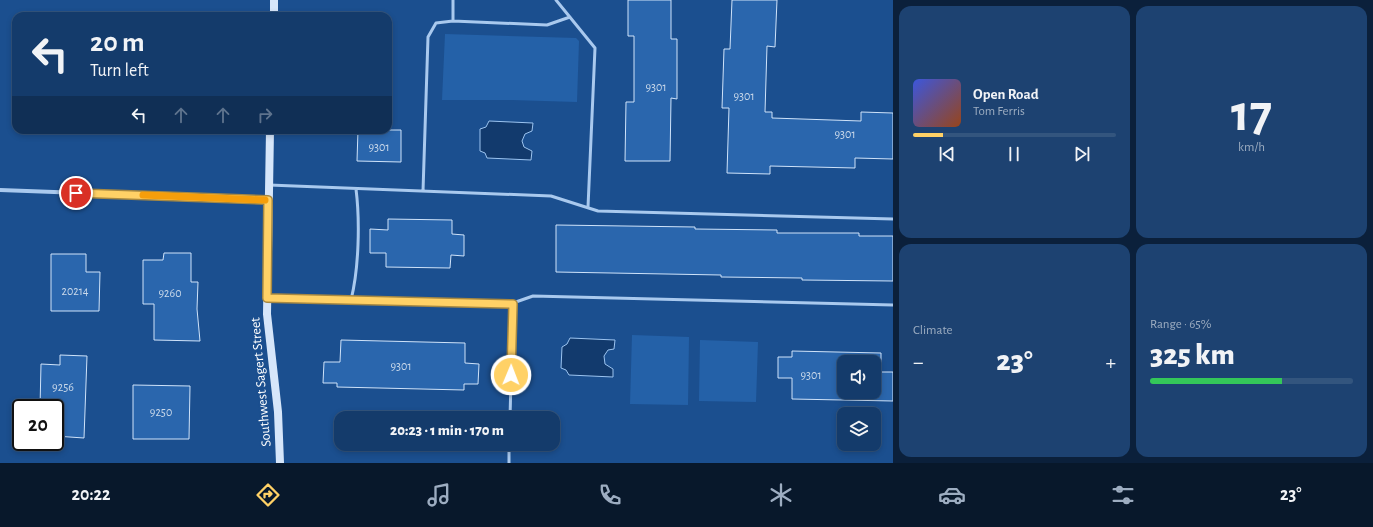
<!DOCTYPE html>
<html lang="en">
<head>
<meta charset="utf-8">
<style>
  :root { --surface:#143b6b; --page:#1d4271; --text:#f1f3f6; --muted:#9dadc1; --line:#33557e; --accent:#ffd166 }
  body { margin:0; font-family:"Alegreya Sans",sans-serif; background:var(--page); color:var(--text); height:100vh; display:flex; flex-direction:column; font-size:15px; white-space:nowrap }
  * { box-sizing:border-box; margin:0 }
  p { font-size:13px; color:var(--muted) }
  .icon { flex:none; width:22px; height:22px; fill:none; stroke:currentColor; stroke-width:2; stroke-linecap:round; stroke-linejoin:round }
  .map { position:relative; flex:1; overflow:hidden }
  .sheet { display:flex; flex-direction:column; gap:6px; padding:6px; background:#0b203b; width:480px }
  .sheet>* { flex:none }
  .guide { position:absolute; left:12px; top:12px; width:380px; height:122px; border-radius:12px; box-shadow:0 2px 6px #0003,0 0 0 1px var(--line); background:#143b6b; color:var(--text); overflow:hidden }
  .controls { position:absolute; left:837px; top:355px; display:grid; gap:8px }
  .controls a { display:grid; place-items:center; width:44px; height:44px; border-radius:8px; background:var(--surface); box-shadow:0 2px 6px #0003,0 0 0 1px var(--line); font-size:20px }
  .speed { position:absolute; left:12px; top:399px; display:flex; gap:8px; font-size:20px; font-weight:700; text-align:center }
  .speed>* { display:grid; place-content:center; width:52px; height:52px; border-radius:50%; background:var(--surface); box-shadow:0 2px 6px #0003,0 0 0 1px var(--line); line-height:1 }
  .speed .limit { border:2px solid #111; border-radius:6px; background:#fff; color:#111 }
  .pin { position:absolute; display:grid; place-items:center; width:34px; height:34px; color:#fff; margin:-17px; border:2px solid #fff; border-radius:50%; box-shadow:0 1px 4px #0007 }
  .me { position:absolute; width:44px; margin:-22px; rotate:1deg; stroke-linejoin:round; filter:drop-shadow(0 0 3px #0008) }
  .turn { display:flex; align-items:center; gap:14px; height:84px; padding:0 12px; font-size:18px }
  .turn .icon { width:52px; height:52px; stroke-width:2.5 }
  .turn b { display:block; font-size:28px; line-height:34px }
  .lanes { display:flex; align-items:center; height:38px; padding:0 12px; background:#0003; justify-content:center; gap:20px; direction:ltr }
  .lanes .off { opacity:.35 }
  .big { font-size:30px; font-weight:800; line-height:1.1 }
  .sheet .card { flex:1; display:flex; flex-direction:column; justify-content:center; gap:6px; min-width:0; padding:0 14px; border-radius:12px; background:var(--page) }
  .sheet .dial { align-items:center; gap:0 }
  .dial b { font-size:52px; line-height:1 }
  .song { display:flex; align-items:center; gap:12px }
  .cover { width:48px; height:48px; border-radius:6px; background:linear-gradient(135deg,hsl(230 70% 55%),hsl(20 70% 35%)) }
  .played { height:4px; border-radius:2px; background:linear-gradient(90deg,var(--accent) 15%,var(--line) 15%) }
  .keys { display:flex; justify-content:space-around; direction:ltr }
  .heat { display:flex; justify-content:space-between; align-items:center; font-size:22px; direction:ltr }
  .charge { height:6px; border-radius:3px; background:linear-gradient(90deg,#34c759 65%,var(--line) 0) }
  .sheet .tiles { flex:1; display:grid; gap:6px; grid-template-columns:repeat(2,1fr) }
  .trip { position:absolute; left:334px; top:411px; width:226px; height:40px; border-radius:12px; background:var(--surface); box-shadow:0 2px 6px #0003,0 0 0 1px var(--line); font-weight:800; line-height:40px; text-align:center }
  .menu { display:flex; height:64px; justify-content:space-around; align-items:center; background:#08182b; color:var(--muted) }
  .menu .icon { width:28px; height:28px }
  .menu .active { color:var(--accent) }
  .menu b { font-size:18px; color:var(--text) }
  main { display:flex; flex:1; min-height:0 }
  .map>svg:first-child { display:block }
</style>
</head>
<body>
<main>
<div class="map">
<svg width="893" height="463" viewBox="0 0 893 463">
  <rect width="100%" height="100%" fill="#1b4f8f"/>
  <path fill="#2461a8" d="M445,34L576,38L579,41L577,102L512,100H442Z
    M632,335L689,337L688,405L630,404Z
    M700,340L758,342L756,402L699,401Z"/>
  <path fill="#123a6d" stroke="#9cc4f0" d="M489,121L533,123L532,131L525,134L522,141L524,147L532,151L531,160L487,158L485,153L480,151V129L486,127Z
    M570,338L615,340L614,349L608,350L604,356L605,364L613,369V377L569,375L566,370L561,368L562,347L567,344Z"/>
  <path fill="#2a66ad" stroke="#cfe3fa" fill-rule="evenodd" d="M628,0H671V39H677V99L671,98L670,161H625L626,102H634V36H628Z
    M732,0H777L775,47L767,46L765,112H772V118L861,121V112L893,113V159L855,158V168L770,166V174L727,173L729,108H722L724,49H730Z
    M358,130H401V162L357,161Z
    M388,219L452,220V234L464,235V256L451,255L450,268L386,267V253H370V229L388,230Z
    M556,225L695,227V229L777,230V233H859V236H893V281L802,280V278L721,277V275L556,272Z
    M164,253H191V282H198L197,309L200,341L154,340V304H143V260H163Z
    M51,254H86V272H100L99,311H51Z
    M341,340L465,343V363L479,364L478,384H464V390L337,387V383H323L324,362H340Z
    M792,351L881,353V372H893V401L792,399V378H778V357H792ZM844,362H874V392H844Z
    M60,355L87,356L84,438L55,436V408H40L41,364L60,365Z
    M133,385L190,386L189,439H133Z"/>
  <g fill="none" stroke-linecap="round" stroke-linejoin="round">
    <path stroke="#a9c9ee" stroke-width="3" d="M556,0L595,48L588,207
      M453,21L547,25L570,17
      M269,185L551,196L598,211L893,219
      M423,191L428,37L436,23L453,21V0
      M269,298L513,303L533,296L893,305
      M351,300C359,268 360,221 356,189
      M510,418L513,303
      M509,463V444"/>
    <path stroke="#a9c9ee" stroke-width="4" d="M0,190L268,200"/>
    <path stroke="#d6e6fa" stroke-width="8" d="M274,16V0
      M270,130L267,314L278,412L280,463"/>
  </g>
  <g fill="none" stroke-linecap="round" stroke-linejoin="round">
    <g stroke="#a68842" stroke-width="10">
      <path id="route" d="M76,193L268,200L267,298L513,304L511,375"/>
    </g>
    <use href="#route" stroke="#ffd166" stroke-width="7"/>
    <path stroke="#f59e0b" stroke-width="7" d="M143,195L265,200"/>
  </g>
  <g text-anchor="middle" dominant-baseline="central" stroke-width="4" stroke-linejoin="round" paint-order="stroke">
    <g font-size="12" fill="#cad9ea">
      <text x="656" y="87">9301</text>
      <text x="744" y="96">9301</text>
      <text x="845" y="134">9301</text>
      <text x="379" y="147">9301</text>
      <text x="75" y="291">20214</text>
      <text x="170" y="293">9260</text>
      <text x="401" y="366">9301</text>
      <text x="811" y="375">9301</text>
      <text x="63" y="387">9256</text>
      <text x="161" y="412">9250</text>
    </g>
    <g font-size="14" fill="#fff" stroke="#1b4f8f">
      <text transform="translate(261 382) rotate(-95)">Southwest Sagert Street</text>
    </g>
  </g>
</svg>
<div class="controls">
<a><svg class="icon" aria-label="sound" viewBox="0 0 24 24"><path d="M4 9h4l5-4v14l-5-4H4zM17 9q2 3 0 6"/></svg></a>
<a><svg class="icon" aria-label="layers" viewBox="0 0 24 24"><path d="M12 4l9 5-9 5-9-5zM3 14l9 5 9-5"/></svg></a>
</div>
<div class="speed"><div class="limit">20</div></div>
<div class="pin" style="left:76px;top:193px;background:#d93025"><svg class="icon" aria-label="arrive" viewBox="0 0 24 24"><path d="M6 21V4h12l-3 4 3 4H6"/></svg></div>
<svg class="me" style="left:511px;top:375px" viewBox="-20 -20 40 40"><circle r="17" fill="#ffd166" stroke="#fff" stroke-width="3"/><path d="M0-11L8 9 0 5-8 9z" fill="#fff"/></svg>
<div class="trip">20:23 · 1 min · 170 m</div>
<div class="guide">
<div class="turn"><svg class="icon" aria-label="left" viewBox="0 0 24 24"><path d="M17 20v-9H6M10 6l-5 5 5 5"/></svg><div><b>20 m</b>Turn left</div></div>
<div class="lanes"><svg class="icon" aria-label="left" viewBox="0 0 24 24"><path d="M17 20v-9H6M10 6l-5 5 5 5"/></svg><svg class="icon off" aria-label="ahead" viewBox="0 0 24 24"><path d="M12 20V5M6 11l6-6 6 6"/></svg><svg class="icon off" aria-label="ahead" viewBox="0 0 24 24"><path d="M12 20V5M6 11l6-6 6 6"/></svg><svg class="icon off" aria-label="right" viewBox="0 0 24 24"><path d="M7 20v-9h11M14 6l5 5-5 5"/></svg></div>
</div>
</div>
<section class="sheet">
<div class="tiles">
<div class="card">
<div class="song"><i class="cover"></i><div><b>Open Road</b><p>Tom Ferris</p></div></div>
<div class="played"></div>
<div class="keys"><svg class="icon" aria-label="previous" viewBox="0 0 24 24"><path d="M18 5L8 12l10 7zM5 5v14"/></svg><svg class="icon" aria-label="pause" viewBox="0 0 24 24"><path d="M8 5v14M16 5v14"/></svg><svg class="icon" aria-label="next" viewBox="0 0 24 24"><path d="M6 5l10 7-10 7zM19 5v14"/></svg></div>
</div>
<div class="card dial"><b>17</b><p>km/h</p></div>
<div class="card"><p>Climate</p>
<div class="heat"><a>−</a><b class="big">23°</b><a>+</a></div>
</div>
<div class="card"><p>Range · 65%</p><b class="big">325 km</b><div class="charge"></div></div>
</div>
</section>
</main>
<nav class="menu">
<b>20:22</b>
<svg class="icon active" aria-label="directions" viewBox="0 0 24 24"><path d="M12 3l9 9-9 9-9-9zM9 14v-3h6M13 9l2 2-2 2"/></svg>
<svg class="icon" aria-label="music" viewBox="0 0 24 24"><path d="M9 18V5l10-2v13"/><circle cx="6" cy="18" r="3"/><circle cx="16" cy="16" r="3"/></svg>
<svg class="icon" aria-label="phone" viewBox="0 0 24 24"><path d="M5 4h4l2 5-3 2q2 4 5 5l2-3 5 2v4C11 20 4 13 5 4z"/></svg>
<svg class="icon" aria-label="climate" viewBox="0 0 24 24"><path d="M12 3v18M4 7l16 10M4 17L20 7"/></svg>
<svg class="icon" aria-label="car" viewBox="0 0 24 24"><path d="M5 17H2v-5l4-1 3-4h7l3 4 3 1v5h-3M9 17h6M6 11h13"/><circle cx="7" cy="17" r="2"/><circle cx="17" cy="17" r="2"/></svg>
<svg class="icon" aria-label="filters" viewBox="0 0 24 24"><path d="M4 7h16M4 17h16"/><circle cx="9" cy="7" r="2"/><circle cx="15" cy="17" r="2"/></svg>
<b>23°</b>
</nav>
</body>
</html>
